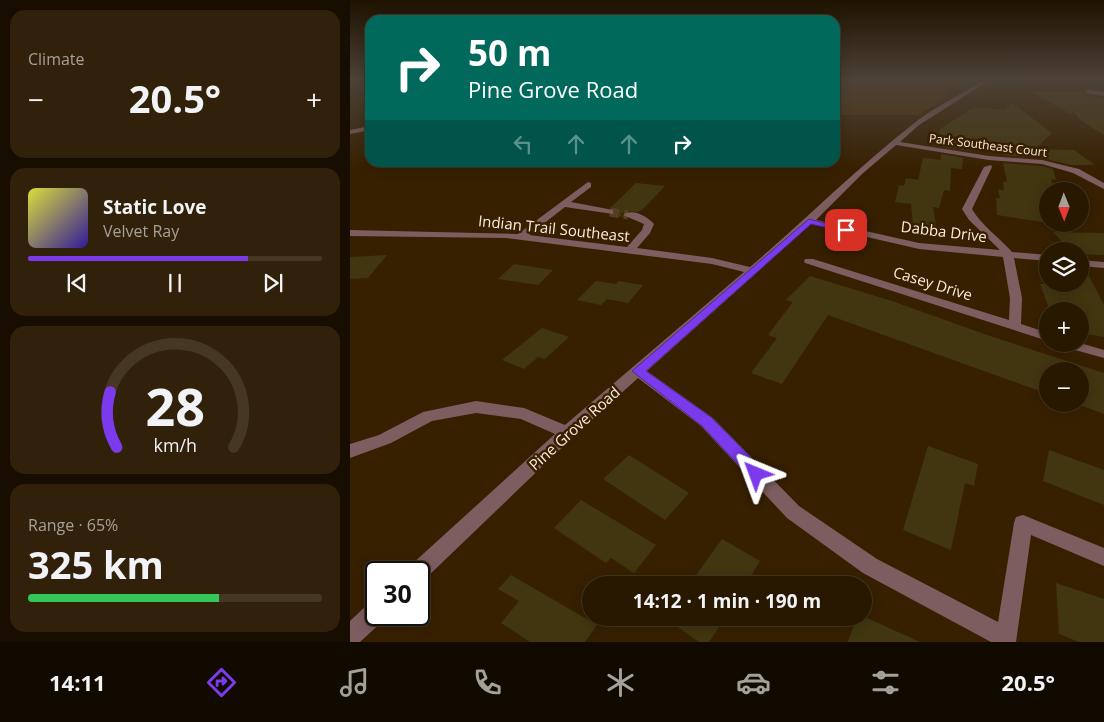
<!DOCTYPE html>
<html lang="en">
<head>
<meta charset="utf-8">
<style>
  :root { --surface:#291800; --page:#31210a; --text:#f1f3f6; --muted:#a5a099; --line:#453722; --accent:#7c3aed }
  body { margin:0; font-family:"Open Sans",sans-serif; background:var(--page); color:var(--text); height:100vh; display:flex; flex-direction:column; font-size:19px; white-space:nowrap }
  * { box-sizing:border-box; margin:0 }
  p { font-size:16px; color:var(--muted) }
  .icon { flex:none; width:28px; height:28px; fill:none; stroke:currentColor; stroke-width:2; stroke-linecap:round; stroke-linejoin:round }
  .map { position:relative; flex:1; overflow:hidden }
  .sheet { display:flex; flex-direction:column; gap:10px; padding:10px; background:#170d00; width:350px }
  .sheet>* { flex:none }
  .guide { position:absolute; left:15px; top:15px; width:475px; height:152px; border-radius:15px; box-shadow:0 2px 12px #0003,0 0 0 1px var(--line); background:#00695c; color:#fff; overflow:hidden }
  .needle { width:32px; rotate:179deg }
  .fabs { position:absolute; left:689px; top:182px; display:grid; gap:10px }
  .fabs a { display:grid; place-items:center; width:50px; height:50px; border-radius:50%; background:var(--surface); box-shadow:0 2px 12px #0003,0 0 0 1px var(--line); font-size:25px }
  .speed { position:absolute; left:15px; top:561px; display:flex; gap:10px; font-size:25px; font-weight:700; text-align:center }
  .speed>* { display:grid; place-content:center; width:65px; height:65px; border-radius:50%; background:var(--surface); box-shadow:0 2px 12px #0003,0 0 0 1px var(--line); line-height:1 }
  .speed .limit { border:2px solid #111; border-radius:8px; background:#fff; color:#111 }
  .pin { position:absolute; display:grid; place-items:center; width:42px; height:42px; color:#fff; margin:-21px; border-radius:10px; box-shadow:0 2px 8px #0006 }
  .me { position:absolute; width:55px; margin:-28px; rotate:316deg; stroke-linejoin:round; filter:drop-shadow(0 0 4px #0008) }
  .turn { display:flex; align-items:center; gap:18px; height:105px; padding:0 20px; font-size:22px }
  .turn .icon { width:65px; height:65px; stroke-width:2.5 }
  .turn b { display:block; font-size:35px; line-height:42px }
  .lanes { display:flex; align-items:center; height:48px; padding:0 20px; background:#0003; justify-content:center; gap:25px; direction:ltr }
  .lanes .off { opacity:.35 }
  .big { font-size:38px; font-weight:700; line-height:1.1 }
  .sheet .widget { flex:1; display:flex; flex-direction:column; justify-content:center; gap:8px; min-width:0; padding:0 18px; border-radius:15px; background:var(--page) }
  .sheet .dial { align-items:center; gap:0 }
  .dial svg { height:130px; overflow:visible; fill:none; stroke:var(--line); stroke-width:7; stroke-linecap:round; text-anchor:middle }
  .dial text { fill:var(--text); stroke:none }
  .song { display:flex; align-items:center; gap:15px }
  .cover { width:60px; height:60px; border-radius:8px; background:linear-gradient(135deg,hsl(60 70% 55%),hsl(250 70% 35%)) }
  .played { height:5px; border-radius:2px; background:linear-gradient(90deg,var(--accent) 75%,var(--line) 75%) }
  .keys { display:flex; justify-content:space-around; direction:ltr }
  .heat { display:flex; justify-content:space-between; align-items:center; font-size:28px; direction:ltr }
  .charge { height:8px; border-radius:4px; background:linear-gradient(90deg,#34c759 65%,var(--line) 0) }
  .trip { position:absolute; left:232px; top:576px; width:290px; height:50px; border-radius:25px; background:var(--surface); box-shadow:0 2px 12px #0003,0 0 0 1px var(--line); font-weight:700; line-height:50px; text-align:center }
  .menu { display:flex; height:80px; justify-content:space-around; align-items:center; background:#100a00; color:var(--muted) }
  .menu .icon { width:35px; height:35px }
  .menu .current { color:var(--accent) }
  .menu b { font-size:22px; color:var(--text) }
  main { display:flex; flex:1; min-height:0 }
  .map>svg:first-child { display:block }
</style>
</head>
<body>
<main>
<section class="sheet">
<div class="widget"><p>Climate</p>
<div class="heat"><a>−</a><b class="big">20.5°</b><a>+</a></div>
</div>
<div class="widget">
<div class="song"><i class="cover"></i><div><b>Static Love</b><p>Velvet Ray</p></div></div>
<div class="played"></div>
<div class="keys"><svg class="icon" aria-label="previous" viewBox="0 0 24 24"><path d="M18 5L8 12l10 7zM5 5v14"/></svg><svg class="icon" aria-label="pause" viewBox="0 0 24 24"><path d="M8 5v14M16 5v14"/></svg><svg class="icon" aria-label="next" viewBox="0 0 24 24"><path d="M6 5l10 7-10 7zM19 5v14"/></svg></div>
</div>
<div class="widget dial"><svg viewBox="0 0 100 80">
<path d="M14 69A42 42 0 1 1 86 69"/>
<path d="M14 69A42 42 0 0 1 10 35" stroke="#7c3aed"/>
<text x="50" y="56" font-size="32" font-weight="700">28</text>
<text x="50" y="72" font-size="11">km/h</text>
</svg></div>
<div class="widget"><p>Range · 65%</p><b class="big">325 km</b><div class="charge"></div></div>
</section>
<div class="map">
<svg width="754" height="642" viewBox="0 0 754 642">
  <rect width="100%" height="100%" fill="#372000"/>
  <path fill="#4b2f05" d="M485,80H622L601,88L594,99L568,115H485Z"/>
  <path fill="#423610" d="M682,92H733L735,95L754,99V135L730,120L723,111L720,114Z
    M662,103L702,133L685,149L724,150L745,165H721L692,158L652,155L651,149L647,148L614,145V150L590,146V129L621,109L626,107L655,110Z
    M591,154L613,158L612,169L601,168L600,191L594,190L589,208L583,207L588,238L564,236L561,204L545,202L549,185L554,186L556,178L568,180L573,158L591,160Z
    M653,163L692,166L703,169L706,180L701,179L704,187H700L701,191H698V223L647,215L646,198H650L648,190H654L653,182H657Z
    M286,183L315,186L293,209L288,212L276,211L271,214L273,217L263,216L265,210L260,208Z
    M703,232L754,233V255L730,254V251H721Z
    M37,255L18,278L0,279V257Z
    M164,264L203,270L188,285L148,279Z
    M730,268H735L754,305V337L730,333V311H700L690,284H730Z
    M460,276L542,301L637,335L754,373V414L730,405V371H698V394L478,315L432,384L401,373L427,338L418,335L443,302L436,300Z
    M246,281L266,284L269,281L293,285L278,303L257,299L251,305L227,300Z
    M192,328L219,337L195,359L188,357L174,369L152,360Z
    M578,446L628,464L624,486L615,483L601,550L553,530Z
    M699,450L754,470V505L693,481Z
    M279,455L339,493L315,520L253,479Z
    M231,500L306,545L284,573L261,558L256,563L204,528Z
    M372,539L410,561L395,585H339Z
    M161,575L247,625L235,642H180L151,623L169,601L148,589Z
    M706,583L754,599V642H729L709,634Z
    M315,618H375L359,642H349Z
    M506,618H517L570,642H498Z"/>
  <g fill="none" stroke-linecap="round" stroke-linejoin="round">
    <path stroke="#553f21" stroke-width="9" stroke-dasharray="9 5" stroke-linecap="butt" d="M260,212L278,215"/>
    <path fill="#7d5d60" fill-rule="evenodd" d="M634,80H640L569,125L550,142L639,156L692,160L729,169L754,183V189L723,173L692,164L639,160L546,145L512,174L466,220L569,243L650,250L619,220L612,209L634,167L641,165L642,167L622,209C630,224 650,238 662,252L698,255V261L664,258L672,298L671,324L698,333V341L455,263L454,261L455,259H463L659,320L660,298L653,257L569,249L461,224L297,371L363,418L449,506L527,559L648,622L664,523L666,517L673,515L754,548V566L681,535L666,642H641L513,573L437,518L351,426L288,378L223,437L75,579L69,581V572H58L61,565L205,434L171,419L126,413L82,421L41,443L0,458V444L29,435L73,412L126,401L174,408L215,425L394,272L362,264L156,238L0,236V230L168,234L238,182L241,183V187L221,202L263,210V214L215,207L179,235L277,247L292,230L294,224L273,215C282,208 297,216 304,224L300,233L287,248L362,258L400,267C455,220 506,169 563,124C584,107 611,95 634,80Z
      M737,90L754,92V96L735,93Z
      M20,126V130L0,134V130Z
      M730,260L754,262V268L730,266Z
      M730,343L754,350V358L714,347L712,344Z
      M26,601V615H35L34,620L10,642H0V621L18,604Z"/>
  </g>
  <linearGradient id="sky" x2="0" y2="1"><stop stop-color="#1e1200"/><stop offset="0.47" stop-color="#4d4237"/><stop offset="1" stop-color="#4d4237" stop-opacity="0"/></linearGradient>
  <rect width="754" height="170" fill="url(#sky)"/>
  <path fill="#7c3aed" stroke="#51269a" d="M459,219L500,230L496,232L461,224L296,371L362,418L412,469L414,474L412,478L406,480L401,478L352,426L282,371Z"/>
  <g text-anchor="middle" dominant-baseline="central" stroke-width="5" stroke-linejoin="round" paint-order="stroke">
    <g font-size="12" fill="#fcecdb" stroke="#372000">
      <text transform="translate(638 145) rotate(7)">Park Southeast Court</text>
    </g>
    <g font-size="15" fill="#fcecdb" stroke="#372000">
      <text transform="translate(204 228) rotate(6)">Indian Trail Southeast</text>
      <text transform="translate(594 231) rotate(7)">Dabba Drive</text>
      <text transform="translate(583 283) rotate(17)">Casey Drive</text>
      <text transform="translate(224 428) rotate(-42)">Pine Grove Road</text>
    </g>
  </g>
</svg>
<div class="fabs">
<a><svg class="needle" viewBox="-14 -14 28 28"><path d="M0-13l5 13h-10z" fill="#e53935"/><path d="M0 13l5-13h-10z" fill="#a5a099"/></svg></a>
<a><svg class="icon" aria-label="layers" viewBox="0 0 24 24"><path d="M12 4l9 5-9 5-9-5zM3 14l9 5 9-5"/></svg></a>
<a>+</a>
<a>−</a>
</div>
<div class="speed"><div class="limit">30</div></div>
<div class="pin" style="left:496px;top:230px;background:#d93025"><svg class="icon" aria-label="arrive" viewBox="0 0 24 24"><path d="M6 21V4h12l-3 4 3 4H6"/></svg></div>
<svg class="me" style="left:406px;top:474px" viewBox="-20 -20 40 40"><path d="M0-17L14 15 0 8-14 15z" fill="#7c3aed" stroke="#fff" stroke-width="4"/></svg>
<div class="trip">14:12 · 1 min · 190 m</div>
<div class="guide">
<div class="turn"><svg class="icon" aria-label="right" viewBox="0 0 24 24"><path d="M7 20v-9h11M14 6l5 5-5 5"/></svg><div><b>50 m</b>Pine Grove Road</div></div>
<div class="lanes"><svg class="icon off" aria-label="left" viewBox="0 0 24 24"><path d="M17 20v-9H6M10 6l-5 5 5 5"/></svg><svg class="icon off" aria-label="ahead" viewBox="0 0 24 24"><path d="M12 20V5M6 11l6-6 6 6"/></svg><svg class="icon off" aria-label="ahead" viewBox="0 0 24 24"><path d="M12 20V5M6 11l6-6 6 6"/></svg><svg class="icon" aria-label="right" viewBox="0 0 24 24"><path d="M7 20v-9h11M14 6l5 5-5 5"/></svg></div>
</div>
</div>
</main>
<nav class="menu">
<b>14:11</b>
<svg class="icon current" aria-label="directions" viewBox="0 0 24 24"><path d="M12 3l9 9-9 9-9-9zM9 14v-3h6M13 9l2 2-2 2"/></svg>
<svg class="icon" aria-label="music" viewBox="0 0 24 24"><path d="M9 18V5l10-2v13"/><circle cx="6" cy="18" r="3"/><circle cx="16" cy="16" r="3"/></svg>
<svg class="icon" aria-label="phone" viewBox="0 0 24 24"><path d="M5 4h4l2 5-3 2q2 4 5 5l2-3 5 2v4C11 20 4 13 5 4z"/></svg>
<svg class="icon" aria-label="climate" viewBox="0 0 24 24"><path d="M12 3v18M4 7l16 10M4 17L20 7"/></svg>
<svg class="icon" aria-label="car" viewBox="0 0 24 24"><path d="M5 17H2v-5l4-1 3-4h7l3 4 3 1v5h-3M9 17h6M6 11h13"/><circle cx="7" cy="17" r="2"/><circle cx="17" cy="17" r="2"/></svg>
<svg class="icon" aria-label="filters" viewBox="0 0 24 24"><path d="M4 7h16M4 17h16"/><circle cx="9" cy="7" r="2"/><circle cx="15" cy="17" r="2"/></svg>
<b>20.5°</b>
</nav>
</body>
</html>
